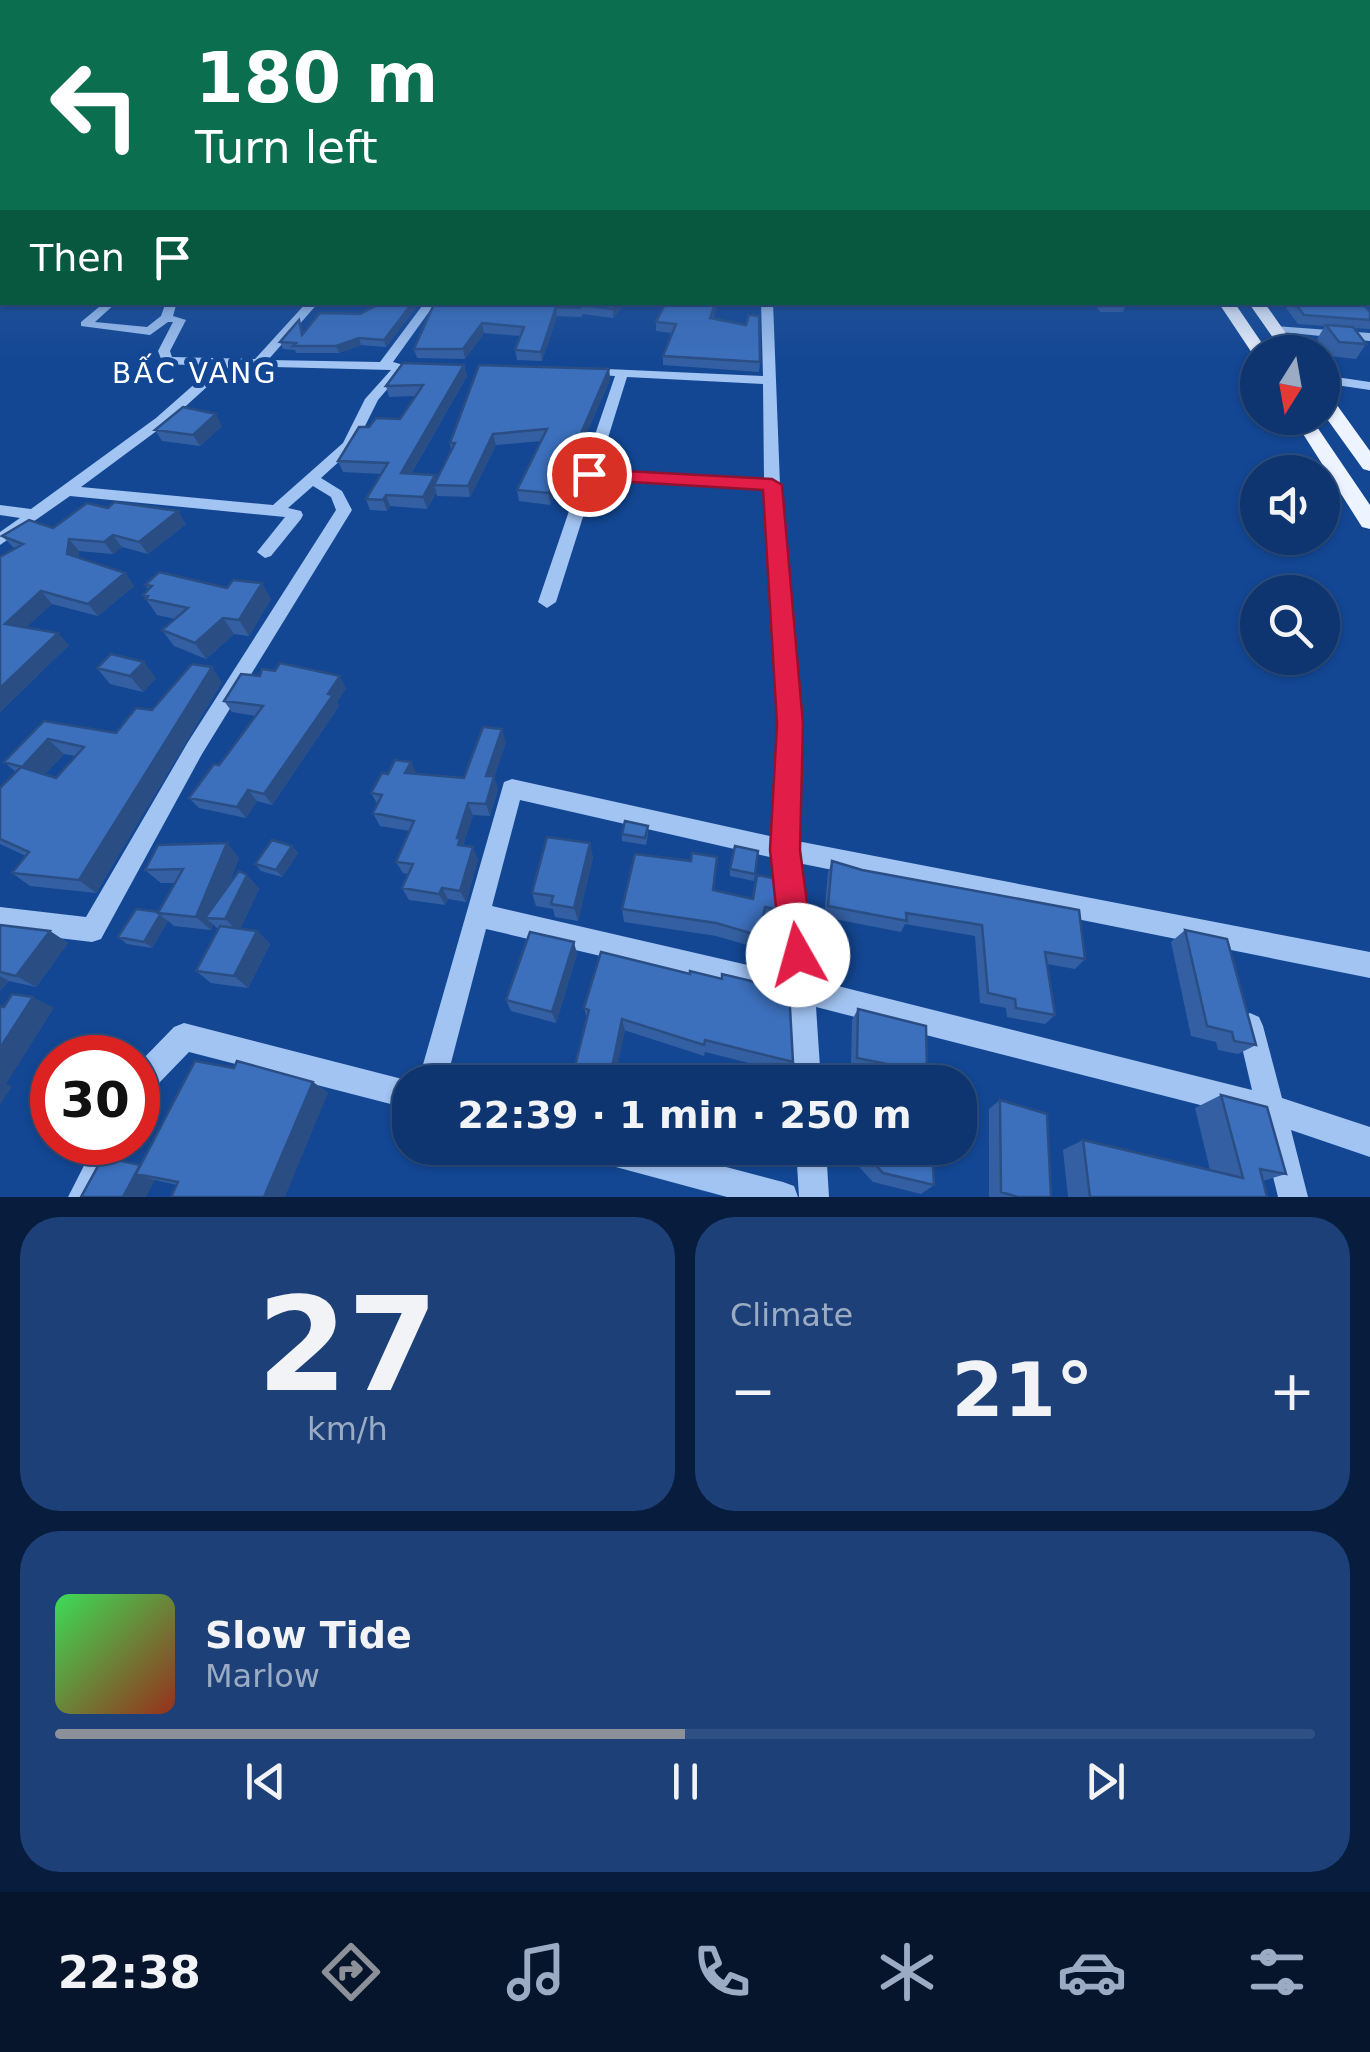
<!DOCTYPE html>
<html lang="en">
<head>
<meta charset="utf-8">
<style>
  :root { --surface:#0e356f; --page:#1c4077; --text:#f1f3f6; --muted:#9babc3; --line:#2e5082; --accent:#8c9099 }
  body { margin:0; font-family:"DejaVu Sans",sans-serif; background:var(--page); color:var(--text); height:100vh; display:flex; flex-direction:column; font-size:38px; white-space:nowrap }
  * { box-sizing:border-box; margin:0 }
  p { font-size:32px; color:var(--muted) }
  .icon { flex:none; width:55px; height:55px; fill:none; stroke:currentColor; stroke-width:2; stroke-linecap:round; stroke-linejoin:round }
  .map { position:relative; height:1197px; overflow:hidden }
  .drawer { display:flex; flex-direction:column; gap:20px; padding:20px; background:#081d3d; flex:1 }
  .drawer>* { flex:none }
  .guide { position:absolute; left:0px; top:0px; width:1370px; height:305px; box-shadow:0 2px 8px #0004,0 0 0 2px var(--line); background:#0b6e4f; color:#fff; overflow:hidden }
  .needle { width:65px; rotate:191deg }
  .controls { position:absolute; left:1240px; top:335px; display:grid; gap:20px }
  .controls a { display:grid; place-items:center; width:100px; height:100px; border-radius:50%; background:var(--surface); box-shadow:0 2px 8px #0004,0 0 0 2px var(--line); font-size:50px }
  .speed { position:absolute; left:30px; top:1035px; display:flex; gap:20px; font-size:50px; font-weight:700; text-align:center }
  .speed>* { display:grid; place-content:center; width:130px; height:130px; border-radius:50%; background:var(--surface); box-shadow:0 2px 8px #0004,0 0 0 2px var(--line); line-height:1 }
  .speed .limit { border:15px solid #d22; background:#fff; color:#111 }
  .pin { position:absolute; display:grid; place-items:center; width:85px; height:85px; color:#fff; margin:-42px; border:5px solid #fff; border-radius:50%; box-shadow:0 2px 10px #0007 }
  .me { position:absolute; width:110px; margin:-55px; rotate:353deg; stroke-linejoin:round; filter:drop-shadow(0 0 8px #0008) }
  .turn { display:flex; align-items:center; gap:35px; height:210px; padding:0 30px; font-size:45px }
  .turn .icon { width:130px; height:130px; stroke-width:2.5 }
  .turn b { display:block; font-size:70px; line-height:85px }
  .then { display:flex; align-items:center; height:95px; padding:0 30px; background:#0003; gap:20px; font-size:38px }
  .big { font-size:75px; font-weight:800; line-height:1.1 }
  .drawer .tile { flex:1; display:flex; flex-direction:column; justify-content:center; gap:15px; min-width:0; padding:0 35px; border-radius:40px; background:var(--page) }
  .drawer .dial { align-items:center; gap:0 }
  .dial b { font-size:130px; line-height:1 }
  .song { display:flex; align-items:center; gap:30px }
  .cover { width:120px; height:120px; border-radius:15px; background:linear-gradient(135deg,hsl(130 70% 55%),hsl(10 70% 35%)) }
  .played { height:10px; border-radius:5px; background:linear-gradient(90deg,var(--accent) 50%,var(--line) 50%) }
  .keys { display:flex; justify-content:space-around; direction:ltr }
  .heat { display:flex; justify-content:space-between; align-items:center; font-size:55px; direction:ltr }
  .drawer .tiles { flex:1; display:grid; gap:20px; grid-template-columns:1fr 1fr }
  .tile:last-child { grid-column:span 2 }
  .trip { position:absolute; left:392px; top:1065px; width:585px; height:100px; border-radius:40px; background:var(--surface); box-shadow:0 2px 8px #0004,0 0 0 2px var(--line); font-weight:800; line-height:100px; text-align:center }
  .tab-bar { display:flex; height:160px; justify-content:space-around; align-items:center; background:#06152c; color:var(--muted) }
  .tab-bar .icon { width:70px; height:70px }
  .tab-bar .active { color:var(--accent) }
  .tab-bar b { font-size:45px; color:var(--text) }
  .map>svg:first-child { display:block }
</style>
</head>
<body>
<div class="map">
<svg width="1370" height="1197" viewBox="0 0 1370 1197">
  <rect width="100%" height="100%" fill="#134794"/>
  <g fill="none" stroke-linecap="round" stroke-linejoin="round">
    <path stroke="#2c538c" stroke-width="20" d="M0,237L2,236"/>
    <path fill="#a2c4f2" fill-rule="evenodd" d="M0,218H2V224H0Z
      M2,237V243L0,244V238Z
      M105,302H117L95,322L147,327L161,316L166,302H177L173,316L186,320L170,351L172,357L255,359L307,302H319L268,360L380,362L425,302H436L393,362L407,366L378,400L354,448L321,478L342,491L352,510L202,754L101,939L92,942L0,931V907L86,917L188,742L336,510L331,497L313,486L288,508L301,511L303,515L301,519L271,556L265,558L257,552L285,517L70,496L0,545V532L20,518L0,515V505L31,509L156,418L215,366L163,364L158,351L173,322H168L150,335L81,326V322ZM230,366L391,370L365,399L343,443L273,505L81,487L166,424Z
      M761,302H773L780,485L800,723L797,841L1370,952V978L798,863L814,980L1252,1090L1237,1026L1241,1017L1250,1013L1259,1017L1263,1026L1282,1098L1370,1127V1157L1291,1130L1308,1197H1278L1259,1120L816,1007L821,1082H793L789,1000L486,929L446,1082H418L504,782L512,779L774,837L780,723L765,489L595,479L556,602L547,608L538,602L615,376L585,374V368L763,376ZM627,377L763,384L764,480L598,470ZM520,800L774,858L787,974L492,906Z
      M1275,326L1370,333V341L1271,331L1269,329Z
      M1322,375L1370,382V390L1322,383Z
      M184,1023L410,1081L414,1082H410V1109L189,1052L160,1082L148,1106L138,1110V1067L140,1062L174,1027Z
      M96,1142H126L99,1197H68Z
      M586,1148H654L783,1182L794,1186L798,1197H727L601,1163L591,1158Z
      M796,1148H826L829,1197H799Z"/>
    <path fill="#edf4ff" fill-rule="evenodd" d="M1218,302H1234L1268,352L1254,356Z
      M1248,302H1264L1299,352H1283Z
      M1322,392L1329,394L1370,451V471L1363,469L1322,412Z
      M1293,418H1311L1370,505V529L1362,527Z"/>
  </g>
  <path fill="#3460a3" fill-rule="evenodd" d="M383,302H420L386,347L361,345L339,353H296L295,350L283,349L280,342L299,320L303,333L360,314Z
    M435,302H626L613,318L583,314L581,317L557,316L542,361L517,360L515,350L520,336L484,333L465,359L417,358L414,349Z
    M659,302H718L713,319L760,362L759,372L663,365V356L672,333L656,331V322L664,307H659Z
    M1094,302H1127L1123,312H1100Z
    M1289,302H1361L1370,312V329L1354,328L1366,344L1356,359L1329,356L1317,339L1325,326L1298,324L1286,308Z
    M464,365L467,376L411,474L435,475L436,480L451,450L450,443L609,369L610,380L587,432L588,442L582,458H578L569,478H562L550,505L519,501L517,490L541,441L496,445L470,497L437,496L436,492L427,509L390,506L387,511L370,510L366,499L381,474L343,472L338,461L369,427L400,419L415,396L389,397L386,386Z
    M222,426L200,446L162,441L155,430Z
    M108,508L186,524L148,554L122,547L113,554L79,551L78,558L125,573L134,586L98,616L52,604L26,627L69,645L0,712L15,549L2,536L53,528Z
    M145,585L271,599L249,636L234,634L206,659L174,646L162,630L175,619L157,615L143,595L149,590Z
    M97,668L156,678L143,692L110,684Z
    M260,676L346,688L337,702L339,706L272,805L257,801L246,818L199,808L189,798L219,765L256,716L232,712L224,701Z
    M222,682L96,893L30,886L12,873L26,856L0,844V788L16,772L4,762L44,721L116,733L152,710ZM64,754L76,756L56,778L44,775Z
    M506,742L494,777L498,789L490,816L473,815L463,845L478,859L466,902L448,899L445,905L409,900L402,888L408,874L403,873L396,862L410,831L380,826L373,813L378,805L371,793L388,774H416L464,778Z
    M648,826V833L646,845L622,841V834Z
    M227,843L239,858L228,886L247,875L259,889L240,929L257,931L270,944L248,988L211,983L196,971L218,929L213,924L211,930L174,926L168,921L152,948L127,944L118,937L159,912L175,883H161L145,870Z
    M292,846L298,853L282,877L261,871L255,864Z
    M758,851L754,881L730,876V869Z
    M593,857L578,921L555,917L553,909L536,906L532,893Z
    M717,857L714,890L780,910L777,923L763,920L758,948L716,936L624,922L622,909L691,861Z
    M832,861L1085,959L1075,969L1047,964L1055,1015L1045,1024L1007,1017L1006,1008L980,1003L975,936L905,924L901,932L824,917L828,873Z
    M0,925L50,931L68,943L36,987L9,981L0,991Z
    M1185,930L1256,1045L1238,1054L1218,1050L1216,1042L1191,1036L1171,942Z
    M577,954L556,1023L511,1011L506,1000Z
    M584,1008L793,1062L789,1073L705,1052L704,1056L587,1018Z
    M858,1009L927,1072L919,1082L851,1068L852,1020Z
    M313,1082L328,1093L177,1185L155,1180L81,1197L141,1166Z
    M1221,1095L1286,1174L1263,1181L1267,1197H1068L1063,1150L1083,1140L1210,1170L1195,1108Z
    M1000,1100L1051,1197H989V1109Z
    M846,1148H932L934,1185L921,1194L873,1182L846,1153Z"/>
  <path fill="#2a4e84" d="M413,302H420L386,347L384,340Z
    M618,302H626L613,318V309Z
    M716,302H718L710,327V318Z
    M556,307L557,316L542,361L541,352Z
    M482,323L484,333L465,359L463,349Z
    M359,338L361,345L339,353L336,346Z
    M464,365L467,376L405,484L401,473Z
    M609,369L610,380L587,432L588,442L582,458V431Z
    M216,414L222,426L200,446L193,435Z
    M493,434L496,445L470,497L468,486Z
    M576,447L578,458L569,478L568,467Z
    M561,466L562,478L550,505L549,493Z
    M435,475L438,485H434L436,491L427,509L423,497Z
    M386,495L390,506L387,511L383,500Z
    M178,511L186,524L148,554L139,542Z
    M113,535L122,547L113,554L104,542Z
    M69,539L79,551L76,567L67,554Z
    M125,573L134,586L98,616L88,604Z
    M262,583L271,599L249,636L239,620Z
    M41,591L52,604L17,636L5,624Z
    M223,618L234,634L206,659L195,643Z
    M58,633L69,645L0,712V688Z
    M144,662L156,678L143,692L130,676Z
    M212,667L222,682L96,893L79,880Z
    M340,676L346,688L337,702L339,706L272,805L264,794Z
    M502,729L506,742L494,777L498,789L490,816L486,804V776Z
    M48,739L64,754L38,781L22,767Z
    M411,762L417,775L405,773Z
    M248,790L257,801L246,818L237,807Z
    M468,803L473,815L463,845L466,850L463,857L457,838Z
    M227,843L239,858L215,918H205L213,924L211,930L196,917Z
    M590,843L593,857L578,921L574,908Z
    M292,846L298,853L282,877L276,870Z
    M473,847L478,859L466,902L460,891Z
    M247,875L259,889L239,932L225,919Z
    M442,888L448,899L445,905L439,894Z
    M160,915L168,921L152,948L144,942Z
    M50,931L68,943L36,987L16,976Z
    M257,931L270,944L248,988L234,976Z
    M574,942L577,954L556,1023L552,1012Z
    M0,976L9,981L0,991Z
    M33,997L54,1008L6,1084L12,1086L0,1105V1048Z
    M622,1019L625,1031L614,1082H609Z
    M313,1082L328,1093L285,1197H264Z
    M140,1165L136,1174L155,1180L146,1197H123Z"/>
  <path fill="#3c70bd" stroke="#2a4e84" stroke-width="2.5" d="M1368,194H1370V273L1368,272Z
    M383,302H413L384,340L359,338L336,346H293L296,343L280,342L299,320L302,335L320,313L360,314Z
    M435,302H618L613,309L582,305L580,308L556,307L541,352L515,350L524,327L482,323L463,349H414Z
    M666,302H716L710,318L746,325L749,315L759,316L760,362L663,356L676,324L656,322Z
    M1294,302H1361L1370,312V320L1304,315Z
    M1326,325L1353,327L1366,344L1339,342Z
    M403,363L464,365L401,473L435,475L423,497L386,495L383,500L366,499L388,463L338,461L359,427H369L376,418L400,419L423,385L386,386Z
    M479,365L609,369L582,431H587L581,447H576L568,467L561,466L549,493L517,490L547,429L493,434L468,486L434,485L455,443H450Z
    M183,407L216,414L193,435L155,430Z
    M114,502L178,511L139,542L113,535L104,542L69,539L67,554L125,573L88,604L41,591L5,624L58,633L0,688V557L23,544L2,536L29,520L53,528L87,503L108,508Z
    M159,572L227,588L233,580L262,583L239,620L223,618L195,643L162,630L188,608L146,599L148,596L143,595L152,586L145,585Z
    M111,654L144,662L130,676L97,668Z
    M280,663L340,676L328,694L333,695L264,794L248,790L237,807L189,798L214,764L219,765L229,752L263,706L224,701L241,674L260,676L262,669L275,671Z
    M192,664L212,667L79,880L12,873L29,852L0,839V788L21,767L56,778L84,747L48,739L22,767L4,762L44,721L116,733L136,708L152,710Z
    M483,727L502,729L486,776H494L486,804L468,803L457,838H460L458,845L473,847L460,891L442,888L439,894L402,888L413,864L396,862L414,821L373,813L382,795L371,793L382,773L388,774L395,760L411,762L405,773L464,778Z
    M625,821L648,826L645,838L622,834Z
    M547,837L590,843L574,908L551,904L553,896L532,893Z
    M272,840L292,846L276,870L255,864Z
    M227,843L196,917L158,913L183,869L145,870L158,845Z
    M735,846L758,851L755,874L730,869Z
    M692,853L717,857L713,890L753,899L757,875L777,879L780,910L765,907L760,936L716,923L622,909L635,854L691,861Z
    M832,861L862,870L1079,910L1085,959L1045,952L1055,1015L1016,1008L1015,999L988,993L982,925L906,913L907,921L828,906Z
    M239,871L247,875L225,919L205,918Z
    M136,909L159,912L160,915L144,942L118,937Z
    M0,925L50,931L16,976L0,972Z
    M220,926L257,931L234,976L196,971Z
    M1185,930L1227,939L1256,1045L1234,1041L1232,1032L1207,1026Z
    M530,932L574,942L552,1012L506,1000Z
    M601,952L690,974V971L722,979V974L789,990L793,1062L705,1040L704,1045L622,1019L609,1082H571L589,1010L584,1008Z
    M12,994L33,997L0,1048V1006L4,1007Z
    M858,1009L926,1026L927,1072L857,1058Z
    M195,1061L234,1068L237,1061L313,1082L264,1197H171L178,1182L136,1174Z
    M666,1076L698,1082H665Z
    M1221,1095L1267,1107L1286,1174L1260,1169L1267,1197H1090L1083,1140L1243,1178Z
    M1000,1100L1047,1114L1051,1197H1018L1001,1192Z
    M860,1148H932L934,1185L883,1173Z
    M103,1157L140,1165L123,1197H81Z"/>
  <linearGradient id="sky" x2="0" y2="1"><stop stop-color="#0a2751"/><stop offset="0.54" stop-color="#335e9f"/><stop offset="1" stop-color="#335e9f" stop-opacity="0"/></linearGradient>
  <rect width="1370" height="361" fill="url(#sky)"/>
  <path fill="#e11d48" stroke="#92132f" stroke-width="2.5" d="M589,469L772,479L782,485L803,724L800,850L814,955L809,967L798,971L786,967L781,955L770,850L777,724L763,490L582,479V470Z"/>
  <g text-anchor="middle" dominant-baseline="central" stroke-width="10" stroke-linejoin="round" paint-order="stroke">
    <g font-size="28" letter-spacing="2.5" fill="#fff" stroke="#134794">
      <text x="195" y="373">BẤC VANG</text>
    </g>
  </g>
</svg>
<div class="controls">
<a><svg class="needle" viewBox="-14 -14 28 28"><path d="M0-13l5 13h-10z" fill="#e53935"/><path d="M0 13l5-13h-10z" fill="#9babc3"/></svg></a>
<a><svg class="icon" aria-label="sound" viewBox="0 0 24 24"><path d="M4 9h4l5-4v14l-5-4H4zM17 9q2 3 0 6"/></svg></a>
<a><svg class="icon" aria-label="search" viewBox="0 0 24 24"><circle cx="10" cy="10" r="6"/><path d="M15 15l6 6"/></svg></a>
</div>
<div class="speed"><div class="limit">30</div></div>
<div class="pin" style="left:589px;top:474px;background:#d93025"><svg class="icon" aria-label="arrive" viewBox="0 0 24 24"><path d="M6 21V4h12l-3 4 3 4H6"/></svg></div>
<svg class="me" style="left:798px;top:955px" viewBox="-20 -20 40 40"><circle r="19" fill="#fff"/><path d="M0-13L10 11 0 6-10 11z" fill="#e11d48"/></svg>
<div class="trip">22:39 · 1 min · 250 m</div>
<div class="guide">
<div class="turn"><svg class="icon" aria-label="left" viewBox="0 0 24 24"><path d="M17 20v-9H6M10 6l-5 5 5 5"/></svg><div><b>180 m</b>Turn left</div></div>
<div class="then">Then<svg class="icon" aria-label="arrive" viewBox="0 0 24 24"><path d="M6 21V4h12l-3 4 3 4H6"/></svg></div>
</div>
</div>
<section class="drawer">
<div class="tiles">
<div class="tile dial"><b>27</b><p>km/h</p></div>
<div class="tile"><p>Climate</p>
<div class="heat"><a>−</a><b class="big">21°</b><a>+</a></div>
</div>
<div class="tile">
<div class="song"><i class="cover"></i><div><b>Slow Tide</b><p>Marlow</p></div></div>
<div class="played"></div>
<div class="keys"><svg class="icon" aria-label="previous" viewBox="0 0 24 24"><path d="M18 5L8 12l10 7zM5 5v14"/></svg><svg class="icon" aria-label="pause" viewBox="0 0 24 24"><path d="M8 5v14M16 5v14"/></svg><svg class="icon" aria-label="next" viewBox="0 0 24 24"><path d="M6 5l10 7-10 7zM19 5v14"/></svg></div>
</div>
</div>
</section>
<nav class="tab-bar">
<b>22:38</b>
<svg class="icon active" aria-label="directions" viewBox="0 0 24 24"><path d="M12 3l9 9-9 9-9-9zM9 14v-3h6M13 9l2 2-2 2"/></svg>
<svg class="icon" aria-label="music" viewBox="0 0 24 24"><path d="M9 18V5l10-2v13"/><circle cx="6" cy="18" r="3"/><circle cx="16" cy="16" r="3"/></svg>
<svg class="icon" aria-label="phone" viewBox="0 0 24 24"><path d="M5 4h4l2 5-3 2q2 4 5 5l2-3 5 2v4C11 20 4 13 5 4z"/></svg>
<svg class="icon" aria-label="climate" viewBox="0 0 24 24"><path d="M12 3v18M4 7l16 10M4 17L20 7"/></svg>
<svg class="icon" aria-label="car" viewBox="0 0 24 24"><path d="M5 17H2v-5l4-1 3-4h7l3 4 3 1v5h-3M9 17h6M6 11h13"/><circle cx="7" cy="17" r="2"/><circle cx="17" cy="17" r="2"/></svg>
<svg class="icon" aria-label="filters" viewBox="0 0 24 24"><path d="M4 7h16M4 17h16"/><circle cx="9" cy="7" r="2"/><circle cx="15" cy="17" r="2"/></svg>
</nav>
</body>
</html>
